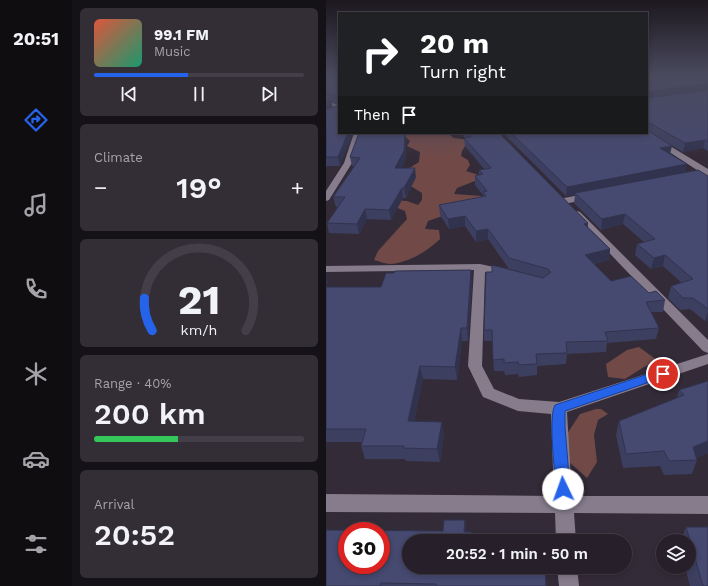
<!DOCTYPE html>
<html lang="en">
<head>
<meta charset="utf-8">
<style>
  :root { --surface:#27202a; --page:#332d36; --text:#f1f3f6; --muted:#a4a3a8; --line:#433e47; --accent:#2563eb }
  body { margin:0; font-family:"Work Sans",sans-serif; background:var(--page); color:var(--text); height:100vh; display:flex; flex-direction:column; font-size:15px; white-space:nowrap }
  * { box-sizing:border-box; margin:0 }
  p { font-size:13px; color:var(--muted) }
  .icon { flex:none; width:22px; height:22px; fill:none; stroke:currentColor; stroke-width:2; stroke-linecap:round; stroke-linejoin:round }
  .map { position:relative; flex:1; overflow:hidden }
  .drawer { display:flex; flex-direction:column; gap:8px; padding:8px; background:#151217; width:254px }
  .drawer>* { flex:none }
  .banner { position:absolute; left:12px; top:12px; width:310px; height:122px; border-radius:0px; box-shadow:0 2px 6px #0003,0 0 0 1px var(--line); background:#202124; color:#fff; overflow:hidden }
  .buttons { position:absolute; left:330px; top:534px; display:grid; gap:8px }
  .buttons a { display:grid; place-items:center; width:40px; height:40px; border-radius:50%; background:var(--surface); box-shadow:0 2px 6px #0003,0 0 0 1px var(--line); font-size:20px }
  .speed { position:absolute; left:12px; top:522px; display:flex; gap:8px; font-size:20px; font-weight:700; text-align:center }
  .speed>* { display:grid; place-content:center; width:52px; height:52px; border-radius:50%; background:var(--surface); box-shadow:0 2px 6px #0003,0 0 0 1px var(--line); line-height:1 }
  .speed .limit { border:6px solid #d22; background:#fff; color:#111 }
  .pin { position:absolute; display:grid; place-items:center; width:34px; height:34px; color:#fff; margin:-17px; border:2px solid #fff; border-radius:50%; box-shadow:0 1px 4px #0007 }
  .me { position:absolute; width:44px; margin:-22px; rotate:357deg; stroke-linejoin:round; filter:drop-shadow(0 0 3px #0008) }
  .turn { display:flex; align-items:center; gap:14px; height:84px; padding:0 16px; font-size:18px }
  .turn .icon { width:52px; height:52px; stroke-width:2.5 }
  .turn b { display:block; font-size:28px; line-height:34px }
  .then { display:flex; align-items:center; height:38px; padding:0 16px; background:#0003; gap:8px; font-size:15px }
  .big { font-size:30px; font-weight:600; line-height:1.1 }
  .drawer .tile { flex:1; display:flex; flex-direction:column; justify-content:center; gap:6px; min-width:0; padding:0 14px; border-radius:6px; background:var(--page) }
  .drawer .dial { align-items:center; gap:0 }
  .dial svg { height:104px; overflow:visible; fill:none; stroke:var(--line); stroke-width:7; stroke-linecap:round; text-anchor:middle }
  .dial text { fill:var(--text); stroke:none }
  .song { display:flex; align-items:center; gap:12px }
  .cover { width:48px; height:48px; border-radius:6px; background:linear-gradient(135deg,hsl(10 70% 55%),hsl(160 70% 35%)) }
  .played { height:4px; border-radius:2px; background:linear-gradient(90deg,var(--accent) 45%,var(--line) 45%) }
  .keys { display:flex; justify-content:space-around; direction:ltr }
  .heat { display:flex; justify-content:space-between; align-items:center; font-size:22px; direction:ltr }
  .charge { height:6px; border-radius:3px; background:linear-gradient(90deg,#34c759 40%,var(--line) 0) }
  .trip { position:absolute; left:76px; top:534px; width:230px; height:40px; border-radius:20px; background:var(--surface); box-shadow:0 2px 6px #0003,0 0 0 1px var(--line); font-weight:600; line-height:40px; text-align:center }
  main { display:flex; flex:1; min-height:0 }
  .tab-bar { display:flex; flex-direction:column; width:72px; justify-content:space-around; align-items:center; background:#100d11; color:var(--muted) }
  .tab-bar .icon { width:28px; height:28px }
  .tab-bar .current { color:var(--accent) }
  .tab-bar b { font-size:18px; color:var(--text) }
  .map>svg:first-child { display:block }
</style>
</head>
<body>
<main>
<nav class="tab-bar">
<b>20:51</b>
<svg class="icon current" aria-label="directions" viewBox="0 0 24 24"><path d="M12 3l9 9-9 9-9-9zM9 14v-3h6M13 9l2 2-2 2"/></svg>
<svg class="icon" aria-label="music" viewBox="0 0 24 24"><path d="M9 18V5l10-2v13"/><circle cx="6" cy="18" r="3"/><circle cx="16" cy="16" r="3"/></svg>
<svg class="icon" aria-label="phone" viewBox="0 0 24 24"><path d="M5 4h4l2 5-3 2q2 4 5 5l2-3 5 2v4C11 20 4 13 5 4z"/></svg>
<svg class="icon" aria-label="climate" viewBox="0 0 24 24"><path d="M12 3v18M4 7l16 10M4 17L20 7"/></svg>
<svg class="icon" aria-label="car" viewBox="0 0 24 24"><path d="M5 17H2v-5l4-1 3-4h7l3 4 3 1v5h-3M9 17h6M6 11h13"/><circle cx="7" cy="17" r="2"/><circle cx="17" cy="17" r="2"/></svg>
<svg class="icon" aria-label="filters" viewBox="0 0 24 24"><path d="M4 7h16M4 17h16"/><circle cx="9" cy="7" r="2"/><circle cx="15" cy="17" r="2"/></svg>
</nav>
<section class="drawer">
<div class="tile">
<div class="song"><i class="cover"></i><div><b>99.1 FM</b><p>Music</p></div></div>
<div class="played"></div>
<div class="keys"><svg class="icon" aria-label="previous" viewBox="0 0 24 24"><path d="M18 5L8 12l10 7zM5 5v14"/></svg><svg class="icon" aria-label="pause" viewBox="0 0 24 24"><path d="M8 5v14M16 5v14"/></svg><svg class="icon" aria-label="next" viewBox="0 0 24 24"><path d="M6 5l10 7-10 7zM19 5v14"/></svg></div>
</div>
<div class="tile"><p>Climate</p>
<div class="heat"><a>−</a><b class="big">19°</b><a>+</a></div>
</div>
<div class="tile dial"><svg viewBox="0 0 100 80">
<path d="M14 69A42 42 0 1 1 86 69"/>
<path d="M14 69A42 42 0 0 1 8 44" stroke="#2563eb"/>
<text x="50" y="56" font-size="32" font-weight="700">21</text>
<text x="50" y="72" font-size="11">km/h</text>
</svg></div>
<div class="tile"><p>Range · 40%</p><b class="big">200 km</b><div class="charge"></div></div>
<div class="tile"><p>Arrival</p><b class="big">20:52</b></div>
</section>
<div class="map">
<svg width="382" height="586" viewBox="0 0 382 586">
  <rect width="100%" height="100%" fill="#342b38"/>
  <path fill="#714a48" d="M75,133H121L128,138L143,140L136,151L135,156L142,160L144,165L140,171L159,177L131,188L128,194L155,196L154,203L102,221L99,229L113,230L114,239C102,251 82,263 64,264C59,264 53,261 48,260L52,251L81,219L79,211L69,207L66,200L81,201L92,205L96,200V193L80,183L75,178L85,167L93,162L94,152L81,146L84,141Z
    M313,347L332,361L318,367L299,379L282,377L280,364L301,350Z
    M270,409H275L282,414L272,420L268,435L271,462L261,478L243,462L241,434L254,414Z"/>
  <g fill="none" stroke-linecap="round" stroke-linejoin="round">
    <path fill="#867c8c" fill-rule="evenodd" d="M0,101L13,105V109L0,105Z
      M321,132L382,169V176L358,179L357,177L358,175L374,172L314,133H321Z
      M28,133H36L26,163L3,200L0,201V191L18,163Z
      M265,193L270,196L268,198L238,204L233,201L238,198Z
      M251,211L254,212L382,340V353L377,351L248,216L246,214L248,212Z
      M154,264L186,271L188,273L186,275L182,276L159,272L156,366L168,389L193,399L233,402L382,354V364L241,412L246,496H382V514L248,513L250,541H230L229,513L0,512V494L228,496L225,414L192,411L157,397L142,366L148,270L0,272V266Z
      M231,567H251L253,586H233Z"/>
  </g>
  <path fill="#3c3f60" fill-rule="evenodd" d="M0,76H13L14,166H0ZM5,102L13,104V105L6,107Z
    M321,76H382V151L377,148L357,152L338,141L344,154L360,172L382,176V320L379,321L364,309L354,310L342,298L345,286L356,283L337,266L325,269L309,255L311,244L318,242L297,224L275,230L248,203L249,195L240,196L177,133H321Z
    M33,133H79L80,142V159L75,168L90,177L80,198H77L65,220L41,219L33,234L3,233L1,223L12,207H10L7,197L28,166H26L24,157Z
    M135,133H173L262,223V227L284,249L283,260L268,264L285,281L323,293L339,300L337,312H325L333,328L330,339L281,343L280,352L241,354L240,364L211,366V375L193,377L192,374L179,375L178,371H168L166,341H158V330L194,272L183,269L162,239L150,242L139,226L123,229L114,215L113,205L157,197V195L149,185V176L153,175V170L158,169L139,146L138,138H139Z
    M146,283L142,341H136L131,380L97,379L88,421L118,435L114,462L80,461L79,459H39L35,446L36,442H0V287H55Z
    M382,381V453L370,458L371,460L366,474L338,475L334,466L297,468L290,435L293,421L351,398L353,390Z
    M139,520L140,532L145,534L220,586H0L117,531Z
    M360,527L382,586H364L359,567H363V541H355Z"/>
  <path fill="#31334e" d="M382,83V90L321,99V92Z
    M5,101L7,108L0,111V103Z
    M22,133H27L14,166L12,157Z
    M79,133L80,142V159L71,177L69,168Z
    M379,140L377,148L357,152L359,143Z
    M346,146L344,154L334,148Z
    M361,164L359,173L249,193V195L240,196L241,187Z
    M89,168L90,177L80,198L78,188Z
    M76,188L77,198L65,220L63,210Z
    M39,209L41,219L33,234L31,224Z
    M299,214L297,224L275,230L276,219Z
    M139,216V226L123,229L122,219Z
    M262,223L261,233L258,224Z
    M162,229V239L150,242V231Z
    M284,249L283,260L258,266L259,255Z
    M339,255L337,266L325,269L328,258Z
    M145,270L146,283L142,341L141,328Z
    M0,276L2,283L0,286Z
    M382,311V320L379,321Z
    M135,328L136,341L131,380L129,367Z
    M94,366L97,379L85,434L82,421Z
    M116,422L118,435L114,462L111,449Z
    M382,441V453L364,460L367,447Z
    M139,520L141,536L138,532Z"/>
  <path fill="#464970" stroke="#31334e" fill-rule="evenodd" d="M0,76H13V133H22L12,157H0V110L13,105V97L0,93Z
    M321,76H382V83L321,92Z
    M382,90V142L379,140L359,143L322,122L321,123V97L322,98Z
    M0,99L5,101L0,103Z
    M321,130L346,146L334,148L361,164L241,187L185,133H321Z
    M33,133H79L78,151L69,168H89L78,188H76L63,210L39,209L31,224L1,223L19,197H7L34,158L24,157Z
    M142,133H173L262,223L258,224L284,249L259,255L285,281L305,276L323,293L330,291L339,300L320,302L333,328L279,332L282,341L240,342L241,353L210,354L211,364L193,365L192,362L178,363V359L167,360L166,330H158L160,272H166V265L217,278L225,272L222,269L183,258L162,229L150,231L139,216L122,219L113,205L160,196L157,192L161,191L149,176L157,174L153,170L165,168L138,138L145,137Z
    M372,170L382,176V309L367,298H357L345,286L367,279L339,255L328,258L311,244L329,239L299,214L276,219L249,193Z
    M145,270L141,328H135L129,367L94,366L82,421L116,422L111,449L77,448L78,446H35L40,429H0V287H55L60,273H68L69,271Z
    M382,381V441L367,447L371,460L343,461L338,451L300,454L293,421L358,395L353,390Z
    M118,520H139L138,532H145V534H218L219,541H83V567H219L220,586H110V584L55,583L54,586H0V530L117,531ZM21,531H55V565H21Z
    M360,527H382V586H377Z"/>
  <linearGradient id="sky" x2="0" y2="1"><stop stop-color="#1d181f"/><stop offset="0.48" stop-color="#4a4a5e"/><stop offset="1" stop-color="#4a4a5e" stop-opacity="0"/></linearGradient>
  <rect width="382" height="158" fill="url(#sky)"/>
  <path fill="#2563eb" stroke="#184099" d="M337,369L341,371L343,374L341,376L239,411V427L244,489L242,493L237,495L232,493L230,489C229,471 222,418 229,405Z"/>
</svg>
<div class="buttons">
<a><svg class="icon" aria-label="layers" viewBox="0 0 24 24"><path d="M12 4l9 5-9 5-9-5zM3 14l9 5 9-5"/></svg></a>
</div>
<div class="speed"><div class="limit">30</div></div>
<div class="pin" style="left:337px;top:374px;background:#d93025"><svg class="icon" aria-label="arrive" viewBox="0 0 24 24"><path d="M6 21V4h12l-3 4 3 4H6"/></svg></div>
<svg class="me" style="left:237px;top:489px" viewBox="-20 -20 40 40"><circle r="19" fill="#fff"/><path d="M0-13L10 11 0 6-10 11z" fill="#2563eb"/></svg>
<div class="trip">20:52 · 1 min · 50 m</div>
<div class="banner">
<div class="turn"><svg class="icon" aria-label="right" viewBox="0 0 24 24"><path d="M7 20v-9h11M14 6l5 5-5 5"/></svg><div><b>20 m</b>Turn right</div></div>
<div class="then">Then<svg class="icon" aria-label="arrive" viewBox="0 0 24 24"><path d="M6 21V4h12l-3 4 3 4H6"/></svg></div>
</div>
</div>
</main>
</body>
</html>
